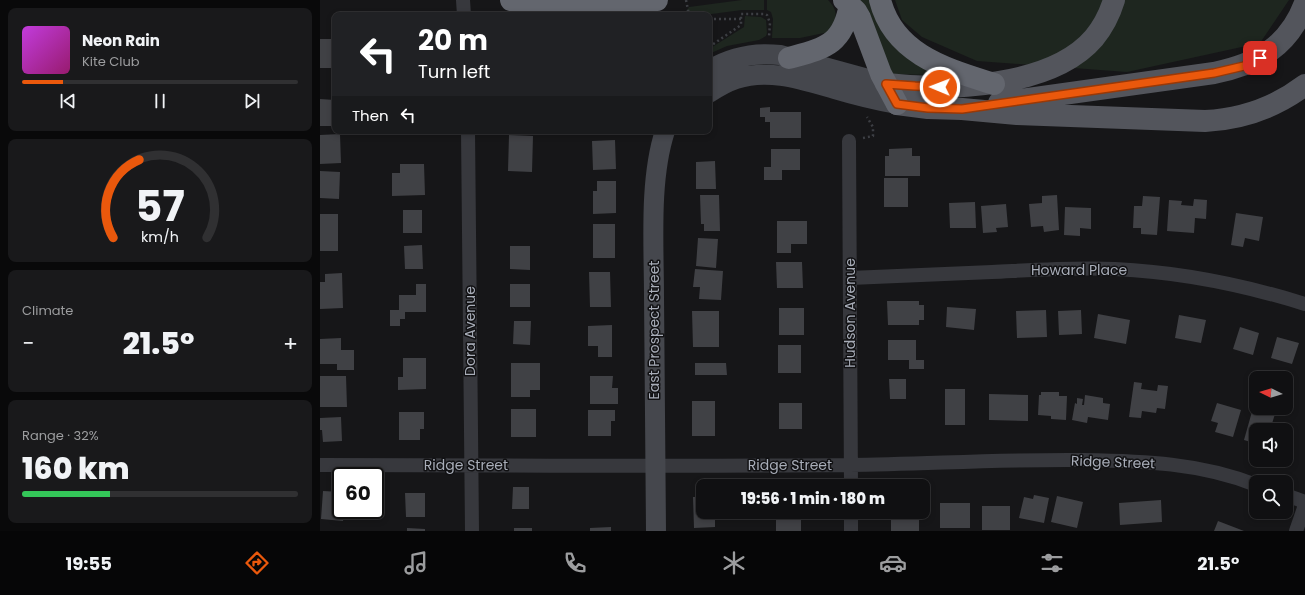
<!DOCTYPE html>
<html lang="en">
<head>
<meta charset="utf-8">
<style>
  :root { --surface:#101012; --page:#19191b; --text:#f1f3f6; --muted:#9c9d9f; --line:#303032; --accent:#ea580c }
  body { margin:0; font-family:Poppins,sans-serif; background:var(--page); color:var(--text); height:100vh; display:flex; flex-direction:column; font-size:15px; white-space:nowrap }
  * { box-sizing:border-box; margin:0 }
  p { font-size:13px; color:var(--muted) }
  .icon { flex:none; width:22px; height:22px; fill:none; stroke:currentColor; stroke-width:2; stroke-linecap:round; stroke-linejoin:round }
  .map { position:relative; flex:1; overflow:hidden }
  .panel { display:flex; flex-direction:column; gap:8px; padding:8px; background:#09090a; width:320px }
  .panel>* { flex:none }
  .guide { position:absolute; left:12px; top:12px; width:380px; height:122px; border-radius:8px; box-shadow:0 2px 6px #0003,0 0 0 1px var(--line); background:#202124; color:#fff; overflow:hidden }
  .needle { width:26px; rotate:275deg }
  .fabs { position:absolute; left:929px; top:371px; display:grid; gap:8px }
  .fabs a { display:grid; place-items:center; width:44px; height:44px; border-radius:8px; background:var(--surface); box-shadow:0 2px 6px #0003,0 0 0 1px var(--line); font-size:20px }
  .speed { position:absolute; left:12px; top:467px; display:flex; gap:8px; font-size:20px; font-weight:700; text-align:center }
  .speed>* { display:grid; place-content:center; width:52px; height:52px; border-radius:50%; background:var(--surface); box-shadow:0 2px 6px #0003,0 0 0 1px var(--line); line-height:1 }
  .speed .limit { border:2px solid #111; border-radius:6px; background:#fff; color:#111 }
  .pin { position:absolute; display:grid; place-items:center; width:34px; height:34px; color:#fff; margin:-17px; border-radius:8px; box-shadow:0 2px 6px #0006 }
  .me { position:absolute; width:44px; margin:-22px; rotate:271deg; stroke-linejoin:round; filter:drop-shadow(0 0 3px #0008) }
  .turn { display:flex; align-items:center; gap:14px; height:84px; padding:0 20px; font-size:18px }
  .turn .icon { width:52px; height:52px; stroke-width:2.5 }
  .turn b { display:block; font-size:28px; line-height:34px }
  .then { display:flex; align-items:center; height:38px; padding:0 20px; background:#0003; gap:8px; font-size:15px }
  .big { font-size:30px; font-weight:800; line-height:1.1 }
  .panel .tile { flex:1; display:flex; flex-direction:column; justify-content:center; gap:6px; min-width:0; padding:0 14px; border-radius:8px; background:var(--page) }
  .panel .dial { align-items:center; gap:0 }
  .dial svg { height:104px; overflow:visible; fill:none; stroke:var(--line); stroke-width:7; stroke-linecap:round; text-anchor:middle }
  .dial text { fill:var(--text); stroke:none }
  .song { display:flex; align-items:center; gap:12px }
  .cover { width:48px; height:48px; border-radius:6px; background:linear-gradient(135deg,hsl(290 70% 55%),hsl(320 70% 35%)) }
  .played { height:4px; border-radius:2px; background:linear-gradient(90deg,var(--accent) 15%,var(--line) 15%) }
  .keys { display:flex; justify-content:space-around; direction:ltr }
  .heat { display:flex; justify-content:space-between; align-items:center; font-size:22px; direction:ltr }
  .charge { height:6px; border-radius:3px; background:linear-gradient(90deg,#34c759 32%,var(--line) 0) }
  .trip { position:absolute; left:376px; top:479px; width:234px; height:40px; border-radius:8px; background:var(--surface); box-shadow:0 2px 6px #0003,0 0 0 1px var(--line); font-weight:800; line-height:40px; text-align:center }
  .menu { display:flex; height:64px; justify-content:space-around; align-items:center; background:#060607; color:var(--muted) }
  .menu .icon { width:28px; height:28px }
  .menu .current { color:var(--accent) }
  .menu b { font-size:18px; color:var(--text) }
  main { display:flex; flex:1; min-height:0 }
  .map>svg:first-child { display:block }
</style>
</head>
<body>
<main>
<section class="panel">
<div class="tile">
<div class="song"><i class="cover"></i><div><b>Neon Rain</b><p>Kite Club</p></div></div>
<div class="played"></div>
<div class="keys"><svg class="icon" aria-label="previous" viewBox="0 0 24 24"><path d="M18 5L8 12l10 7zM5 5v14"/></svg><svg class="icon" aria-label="pause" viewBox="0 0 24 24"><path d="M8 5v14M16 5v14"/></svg><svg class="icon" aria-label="next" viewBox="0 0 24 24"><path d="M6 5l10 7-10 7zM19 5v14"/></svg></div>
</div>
<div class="tile dial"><svg viewBox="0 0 100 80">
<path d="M14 69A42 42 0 1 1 86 69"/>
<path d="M14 69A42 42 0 0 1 34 9" stroke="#ea580c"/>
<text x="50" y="56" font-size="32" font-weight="700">57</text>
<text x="50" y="72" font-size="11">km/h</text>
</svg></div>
<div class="tile"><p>Climate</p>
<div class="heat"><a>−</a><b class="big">21.5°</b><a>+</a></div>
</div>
<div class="tile"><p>Range · 32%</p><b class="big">160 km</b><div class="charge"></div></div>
</section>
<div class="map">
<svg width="985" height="531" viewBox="0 0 985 531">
  <rect width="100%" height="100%" fill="#161618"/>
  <path fill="#1e261f" d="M422,0H444V10H422L384,15H363L369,7Z
    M447,0H508C522,14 514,23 505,36L504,33L480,38H452L453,19L451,12L447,10Z
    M539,0H553L614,75L566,74Z
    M575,0H969L940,43L807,72L657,61L602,37L582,20Z
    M425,16L441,17L446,20L447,33L446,36L439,40L407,46L389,54V49L424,27Z"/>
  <path fill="#404145" d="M12,36H15V68H0V39H12Z
    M0,99L15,100V126H0Z
    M450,107V112H481V138H450V122H445V117H440V108Z
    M20,134L21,163L0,164V135Z
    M189,135L213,136L212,172L188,171Z
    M295,140L296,169L273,170L272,141Z
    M592,148V156H600V176H565V156H569V149Z
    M451,149H480V170H462V180H444V167H451Z
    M395,161L396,189H376V162Z
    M80,164H104L105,195L72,196V173H80Z
    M0,171L20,172L19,199L0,198Z
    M564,178H588V207H564Z
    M277,181H296V213L273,214V191H277Z
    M380,195H399L400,231H384V224H381Z
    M737,195L739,230L724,232L723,226L711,227L709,204L722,203V196Z
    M823,196L840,197L837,235L821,234V228H813L814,206H822Z
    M874,199L887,200L886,219L875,218L874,233L847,231L849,200L862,201L861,205L873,206Z
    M655,202L656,228H630L629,203Z
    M686,204L688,227L676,228L677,232L663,233L661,206Z
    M745,207L771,208V229L760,228V236L744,235Z
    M83,210H102V233H83Z
    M916,213L943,217L939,241L925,238L923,247L911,245Z
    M0,214H18V251H0Z
    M457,221H487V244H471V253H457Z
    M273,224H295V258H273Z
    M378,238L398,239L396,268L376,266Z
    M102,245L103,269H85L84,246Z
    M190,246H210V270L190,269Z
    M456,262H482L483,288H457Z
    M375,269L403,271L401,300L379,299L380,287H373Z
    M269,272H290L291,307H270Z
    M22,273L23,308L0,309V282H5V274Z
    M96,284H106V312H85V319H80V326H70V310H79V295H96Z
    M190,284H210V307H190Z
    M567,301H599V305H604V320H599V325H568Z
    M627,307L656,309L654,330L626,327Z
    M459,308H484V335H459Z
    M726,310L727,337L697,338L696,311Z
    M761,310L762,334L739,335L738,311Z
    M372,311H399V347H373Z
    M778,314L810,320L806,344L774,338Z
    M859,315L886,320L881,343L855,338Z
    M194,321H211L210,345L193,344Z
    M292,325V357H278V346H268V326Z
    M920,327L939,333L933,355L913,349Z
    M957,337L979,343L972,364L951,358Z
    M21,338V350H34V370H17V364H0V339Z
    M568,340H596V360H604V369H589V360H568Z
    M458,345H481V373H458Z
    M83,358H106V389L78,390V377H83Z
    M191,363H220V390H210V397H191Z
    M375,363H406L407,375H375Z
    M0,376H26L27,407H0Z
    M270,376H293L292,388H298V404H270Z
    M569,379H586V399H570Z
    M814,382L822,383L821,389L837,391L838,385L848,386L845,409L837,408L836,413L822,411L821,418L809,417Z
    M625,389H645V425H625Z
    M721,392H739V396H747L746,420L731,419V416L718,415L719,395H721Z
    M669,394L708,395V421L669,420Z
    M765,395L783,398V403L790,404L788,420L768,417L767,423L752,420L755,403L757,404V398L763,399L762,405H764Z
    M372,401H395V436H372Z
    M459,403H482V429H459Z
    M897,403L921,410L913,437L895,432L898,423L891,421Z
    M933,408L955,414L950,430H936L934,443L924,440Z
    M191,409H216V437H191Z
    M268,410H295V421H291V436H268Z
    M79,412H104V429H100V440H79Z
    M21,417L22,441L3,442L2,430H0V418Z
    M193,487H209V509H192Z
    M3,491L21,492V510H24L23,521L1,519Z
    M85,493H105V517H86Z
    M714,495L729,498L724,523L699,518L704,497L713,499Z
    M737,496L763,502L757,528L731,522Z
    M373,497H383V512H395V527L374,528Z
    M841,500L842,522L800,525L799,503Z
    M620,503H650V528H620Z
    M662,506H690V530H662Z
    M599,512V531H571V513Z
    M456,515H481V531H456Z
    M898,521L924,531H894Z
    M291,527V531H270V528Z
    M87,528L105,529V531H87Z
    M194,528H212V531H194Z"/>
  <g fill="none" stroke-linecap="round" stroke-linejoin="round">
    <path stroke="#3d3f44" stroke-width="2.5" stroke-dasharray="2 3" stroke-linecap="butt" d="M366,0L369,15
      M389,19H421
      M389,47L421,25V14H445L447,15L450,23L449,37
      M543,138L553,136V127L547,117"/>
    <path stroke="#37383d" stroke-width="14" d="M143,0L144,15
      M148,131L152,531
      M529,141L531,486
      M530,278C577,276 624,274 672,272C713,270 754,267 795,269C860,272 924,285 985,304
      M0,465C176,465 352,467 529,465C607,464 686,459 764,460C823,461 881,463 936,485
      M966,495L985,502
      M531,512V531
      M976,531L985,505"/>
    <path stroke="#45474d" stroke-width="20" d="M389,70C411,57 435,52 460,55L566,84
      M389,93C398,87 407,82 416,79C449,68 483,80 515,89C535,95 556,100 577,104
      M336,531C335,453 334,375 334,297C334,245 329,180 345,131"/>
    <path stroke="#53555c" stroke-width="22" d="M566,84C627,91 731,88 774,38C783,27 790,13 794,0
      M679,103L894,73C938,64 969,46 985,3
      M577,104L608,108L642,109L697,114L885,121C922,119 956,107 985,85"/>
    <path stroke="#63666e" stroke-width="22" d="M191,0L200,3H274L337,0
      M524,0L536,11L540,18L561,74L577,104
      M560,0C574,55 627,69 674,84
      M469,58C505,48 523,45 530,4"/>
  </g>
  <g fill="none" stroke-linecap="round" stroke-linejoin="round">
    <g stroke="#983908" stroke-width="10">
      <path id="route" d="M620,87L595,86L566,84L577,104L608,108L642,109L894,73L924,66L940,58"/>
    </g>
    <use href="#route" stroke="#ea580c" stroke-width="7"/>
  </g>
  <g text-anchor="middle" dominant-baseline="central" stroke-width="3" stroke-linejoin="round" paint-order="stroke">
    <g font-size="14" fill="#a8adb8" stroke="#111113">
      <text x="759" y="270">Howard Place</text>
      <text transform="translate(530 313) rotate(-90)">Hudson Avenue</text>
      <text transform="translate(334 330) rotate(-90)">East Prospect Street</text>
      <text transform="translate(150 331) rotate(-90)">Dora Avenue</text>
      <text transform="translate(793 462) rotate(2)">Ridge Street</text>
      <text x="146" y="465">Ridge Street</text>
      <text x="470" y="465">Ridge Street</text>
    </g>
  </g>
</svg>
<div class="fabs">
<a><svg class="needle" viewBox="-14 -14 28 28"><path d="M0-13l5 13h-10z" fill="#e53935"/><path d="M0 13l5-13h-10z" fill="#9c9d9f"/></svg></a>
<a><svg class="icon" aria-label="sound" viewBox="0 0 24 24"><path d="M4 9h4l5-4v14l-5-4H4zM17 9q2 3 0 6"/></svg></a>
<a><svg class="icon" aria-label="search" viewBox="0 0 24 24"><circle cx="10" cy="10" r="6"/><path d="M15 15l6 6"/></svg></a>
</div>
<div class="speed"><div class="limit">60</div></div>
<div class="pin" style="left:940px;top:58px;background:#d93025"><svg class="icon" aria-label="arrive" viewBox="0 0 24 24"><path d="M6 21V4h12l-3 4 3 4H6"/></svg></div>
<svg class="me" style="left:620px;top:87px" viewBox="-20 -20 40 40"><circle r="17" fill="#ea580c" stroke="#fff" stroke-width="3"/><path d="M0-11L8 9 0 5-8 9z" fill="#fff"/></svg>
<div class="trip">19:56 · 1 min · 180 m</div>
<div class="guide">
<div class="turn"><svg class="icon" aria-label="left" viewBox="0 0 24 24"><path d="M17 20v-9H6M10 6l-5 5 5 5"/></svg><div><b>20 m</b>Turn left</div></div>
<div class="then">Then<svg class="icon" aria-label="left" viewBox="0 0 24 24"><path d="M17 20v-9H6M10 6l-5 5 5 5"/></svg></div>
</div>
</div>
</main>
<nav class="menu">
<b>19:55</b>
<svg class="icon current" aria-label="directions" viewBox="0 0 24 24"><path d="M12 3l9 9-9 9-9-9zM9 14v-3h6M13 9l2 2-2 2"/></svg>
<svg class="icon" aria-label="music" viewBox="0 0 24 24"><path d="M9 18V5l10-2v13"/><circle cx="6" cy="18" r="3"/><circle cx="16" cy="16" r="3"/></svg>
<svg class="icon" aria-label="phone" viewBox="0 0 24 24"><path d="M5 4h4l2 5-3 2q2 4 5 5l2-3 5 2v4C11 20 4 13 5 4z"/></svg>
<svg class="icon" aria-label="climate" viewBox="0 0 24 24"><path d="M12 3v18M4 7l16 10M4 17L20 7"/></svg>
<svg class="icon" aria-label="car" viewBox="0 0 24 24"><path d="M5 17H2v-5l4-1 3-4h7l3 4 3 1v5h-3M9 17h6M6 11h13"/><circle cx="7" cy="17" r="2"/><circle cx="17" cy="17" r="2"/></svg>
<svg class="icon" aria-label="filters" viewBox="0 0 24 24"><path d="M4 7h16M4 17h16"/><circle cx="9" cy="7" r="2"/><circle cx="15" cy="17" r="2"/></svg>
<b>21.5°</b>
</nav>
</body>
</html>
